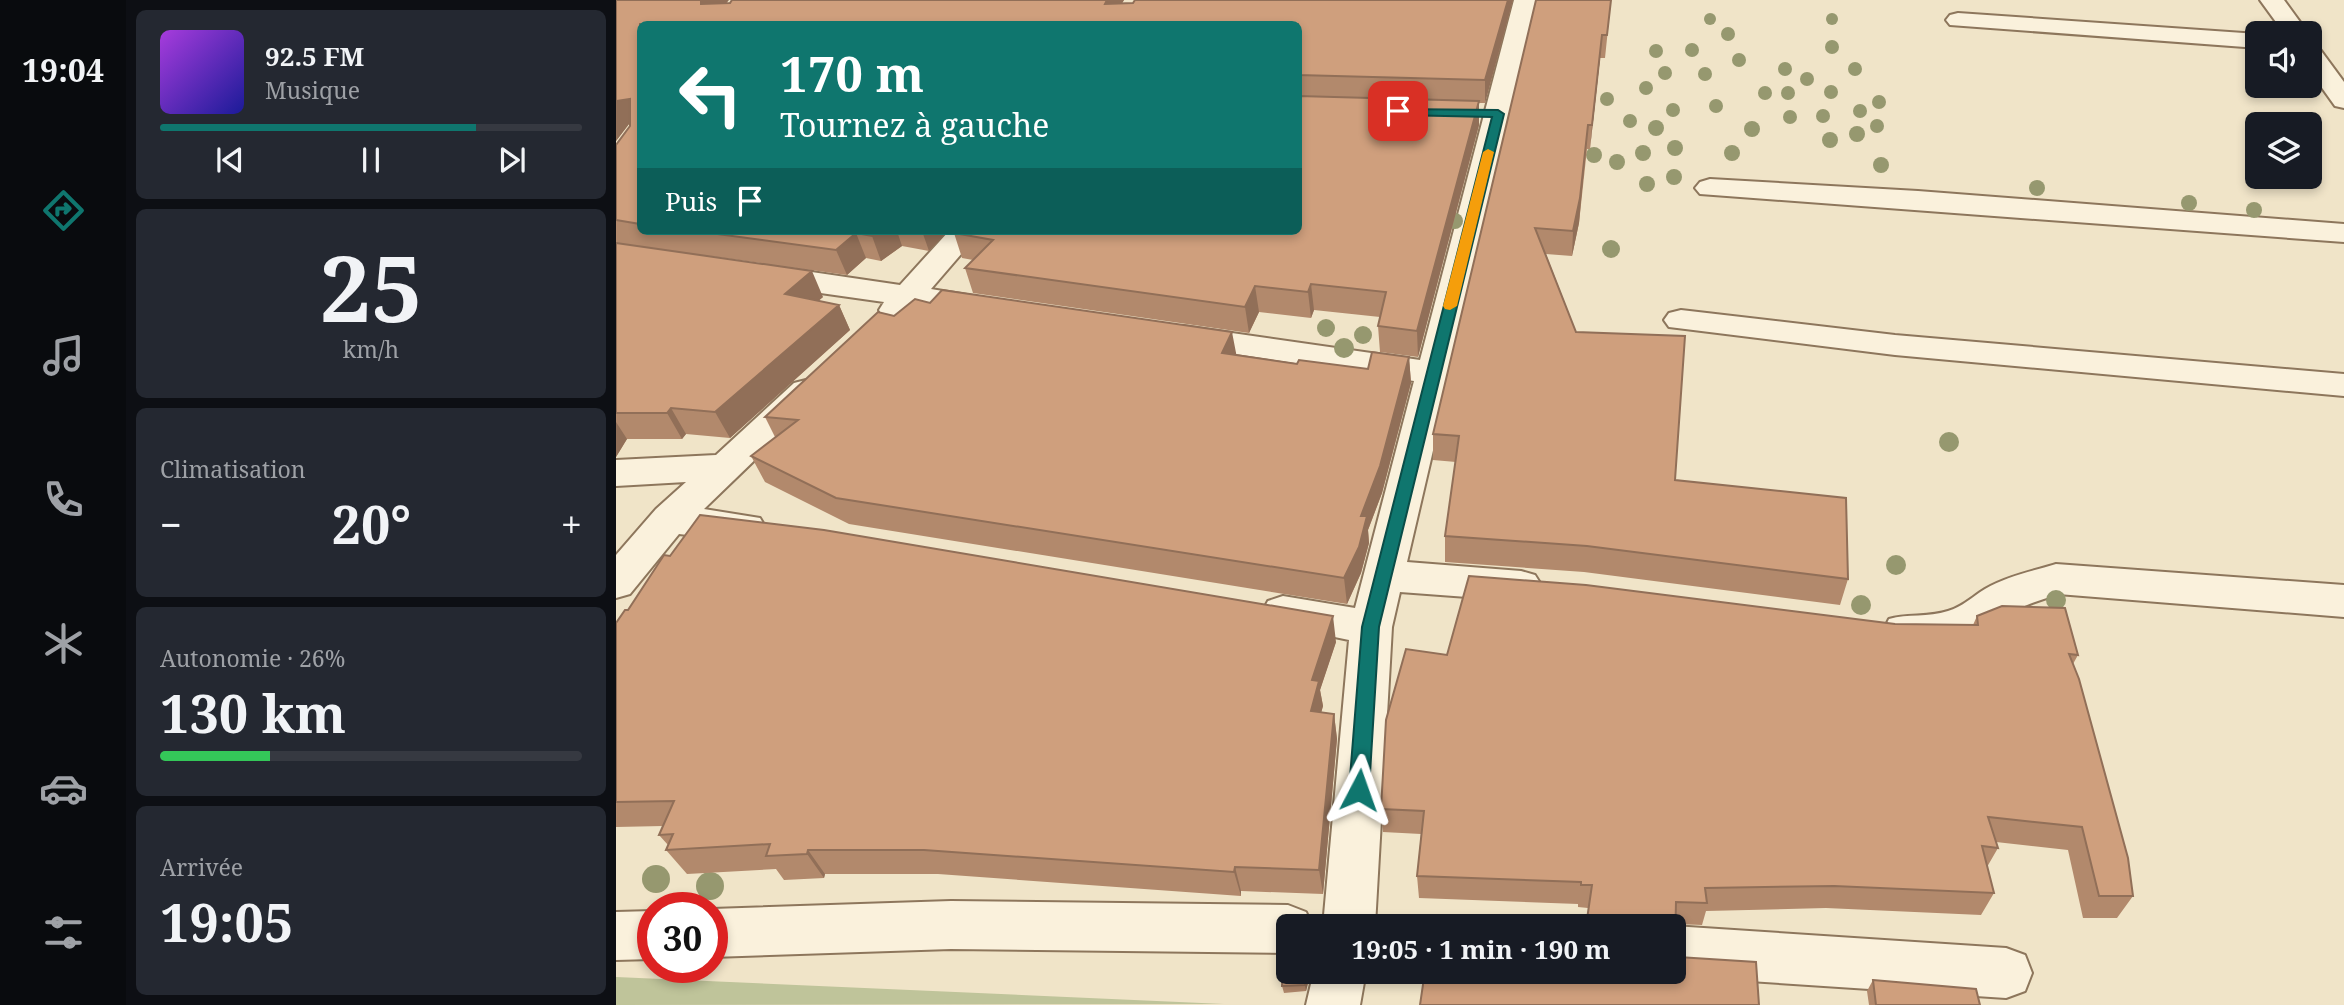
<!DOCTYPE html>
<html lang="fr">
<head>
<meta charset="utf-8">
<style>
  :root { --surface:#171b24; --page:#242831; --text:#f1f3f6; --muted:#9ea1a6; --line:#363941; --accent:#0f766e }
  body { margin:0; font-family:"Noto Serif",serif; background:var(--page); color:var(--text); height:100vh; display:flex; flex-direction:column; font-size:26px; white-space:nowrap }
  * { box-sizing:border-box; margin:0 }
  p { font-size:23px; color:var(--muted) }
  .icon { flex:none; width:38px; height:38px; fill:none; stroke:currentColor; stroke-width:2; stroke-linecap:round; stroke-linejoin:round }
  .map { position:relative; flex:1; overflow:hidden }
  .drawer { display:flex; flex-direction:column; gap:10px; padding:10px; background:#0d0f14; width:490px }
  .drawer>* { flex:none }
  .guide { position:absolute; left:21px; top:21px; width:665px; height:214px; border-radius:10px; box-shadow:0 4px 10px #0003; background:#0f766e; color:#fff; overflow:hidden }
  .controls { position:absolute; left:1629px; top:21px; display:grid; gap:14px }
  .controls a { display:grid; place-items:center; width:77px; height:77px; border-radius:10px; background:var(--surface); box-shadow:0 4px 10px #0003; font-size:35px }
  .speed { position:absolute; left:21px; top:892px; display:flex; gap:14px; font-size:35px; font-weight:700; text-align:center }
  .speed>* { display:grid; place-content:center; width:91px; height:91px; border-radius:50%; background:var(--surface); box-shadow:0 4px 10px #0003; line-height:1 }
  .speed .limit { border:10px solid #d22; background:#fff; color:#111 }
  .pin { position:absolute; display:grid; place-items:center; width:60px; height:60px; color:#fff; margin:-30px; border-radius:14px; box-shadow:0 4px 10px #0006 }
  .me { position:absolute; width:77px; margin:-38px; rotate:4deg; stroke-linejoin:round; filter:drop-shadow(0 0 5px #0008) }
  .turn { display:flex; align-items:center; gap:24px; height:147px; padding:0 28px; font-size:32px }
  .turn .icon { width:91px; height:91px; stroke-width:2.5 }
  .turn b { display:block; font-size:49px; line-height:60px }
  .then { display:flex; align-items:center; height:66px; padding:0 28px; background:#0003; gap:14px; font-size:26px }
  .big { font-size:52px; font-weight:700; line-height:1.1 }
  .drawer .widget { flex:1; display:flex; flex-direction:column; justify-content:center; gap:10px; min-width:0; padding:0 24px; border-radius:10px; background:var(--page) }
  .drawer .dial { align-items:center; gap:0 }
  .dial b { font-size:91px; line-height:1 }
  .song { display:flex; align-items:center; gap:21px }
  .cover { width:84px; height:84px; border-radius:10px; background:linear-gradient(135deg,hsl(280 70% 55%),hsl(240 70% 35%)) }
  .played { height:7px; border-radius:4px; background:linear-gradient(90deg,var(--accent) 75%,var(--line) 75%) }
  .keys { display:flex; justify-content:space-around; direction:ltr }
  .heat { display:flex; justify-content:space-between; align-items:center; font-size:38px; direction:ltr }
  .charge { height:10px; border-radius:5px; background:linear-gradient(90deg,#34c759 26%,var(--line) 0) }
  .trip { position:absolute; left:660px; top:914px; width:410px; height:70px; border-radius:10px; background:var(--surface); box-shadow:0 4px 10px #0003; font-weight:700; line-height:70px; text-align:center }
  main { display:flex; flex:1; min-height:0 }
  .tabs { display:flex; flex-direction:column; width:126px; justify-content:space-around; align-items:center; background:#090b0e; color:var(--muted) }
  .tabs .icon { width:49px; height:49px }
  .tabs .current { color:var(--accent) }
  .tabs b { font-size:32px; color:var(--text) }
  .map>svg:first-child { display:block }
</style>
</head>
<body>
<main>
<nav class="tabs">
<b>19:04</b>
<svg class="icon current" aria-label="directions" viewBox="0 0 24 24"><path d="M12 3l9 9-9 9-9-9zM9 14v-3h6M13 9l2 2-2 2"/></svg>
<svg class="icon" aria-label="music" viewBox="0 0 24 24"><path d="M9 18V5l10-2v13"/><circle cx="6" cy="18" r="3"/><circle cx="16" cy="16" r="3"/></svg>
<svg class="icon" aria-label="phone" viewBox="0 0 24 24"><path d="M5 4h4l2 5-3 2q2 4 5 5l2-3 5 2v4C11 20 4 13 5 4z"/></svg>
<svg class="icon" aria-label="climate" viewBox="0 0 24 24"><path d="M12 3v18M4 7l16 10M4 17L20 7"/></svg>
<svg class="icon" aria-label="car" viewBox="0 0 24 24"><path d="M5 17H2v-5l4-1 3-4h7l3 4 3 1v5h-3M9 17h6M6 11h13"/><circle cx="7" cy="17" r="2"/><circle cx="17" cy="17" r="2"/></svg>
<svg class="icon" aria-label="filters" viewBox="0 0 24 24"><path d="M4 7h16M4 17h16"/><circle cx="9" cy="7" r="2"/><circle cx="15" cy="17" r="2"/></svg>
</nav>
<section class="drawer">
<div class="widget">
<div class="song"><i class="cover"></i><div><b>92.5 FM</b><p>Musique</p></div></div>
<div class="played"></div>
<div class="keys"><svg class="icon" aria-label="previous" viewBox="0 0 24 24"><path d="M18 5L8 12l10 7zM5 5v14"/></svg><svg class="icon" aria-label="pause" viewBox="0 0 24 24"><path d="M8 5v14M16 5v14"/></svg><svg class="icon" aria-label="next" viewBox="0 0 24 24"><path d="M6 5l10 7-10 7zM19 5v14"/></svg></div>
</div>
<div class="widget dial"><b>25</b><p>km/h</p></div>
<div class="widget"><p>Climatisation</p>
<div class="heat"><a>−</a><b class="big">20°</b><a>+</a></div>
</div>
<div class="widget"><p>Autonomie · 26%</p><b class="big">130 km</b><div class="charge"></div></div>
<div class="widget"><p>Arrivée</p><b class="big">19:05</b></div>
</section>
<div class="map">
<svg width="1728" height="1005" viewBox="0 0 1728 1005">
  <rect width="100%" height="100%" fill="#f0e4c8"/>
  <path fill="#bfc49a" d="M0,977L608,1004L0,1005Z"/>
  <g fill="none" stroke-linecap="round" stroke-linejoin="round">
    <g stroke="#8d765c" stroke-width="4">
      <path id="minor" d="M898,0H922L791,562L905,571L919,575L926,586L919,597L905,601L784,592L776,627L759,926H707L733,640L652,623L646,612L652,601L667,596L739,608L798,381L567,346L555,343L550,336L555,329L567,326L804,360Z
        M1644,0H1668L1692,33H1668Z
        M1342,13L1642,34V48L1334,25L1330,20L1334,15Z
        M1694,45L1703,48L1728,82V108L1719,106L1694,71Z
        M1094,179L1302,191L1728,224V242L1084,194L1079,188L1084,182Z
        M333,231H365L315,289L381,300L385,307L381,314L369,317L300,307C289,318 283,321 267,317L263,310L268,302L148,285L137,282L132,275L137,268L148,265L284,285Z
        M1065,310L1279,335L1728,374V396L1279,355L1053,327L1048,320L1053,313Z
        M190,380L202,383L208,391L202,399L88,509L144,518L150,528L144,538L130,542L63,534L14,594L0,598V555L40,509L70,482L0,486V460L100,455L178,383Z
        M1440,564L1728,585V617L1442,594C1429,599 1413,603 1401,610C1393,614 1386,621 1378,626C1347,645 1308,654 1273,643L1267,631L1273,619C1292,613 1312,618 1332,611C1346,607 1356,597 1369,589C1389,577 1417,571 1440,564Z
        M335,901L672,905L690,912L696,926H672V953L335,949L96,957V909Z
        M37,911V959L0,960V912Z
        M1057,926L1390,948L1409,955L1416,973L1409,991L1390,998L1057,976L1046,971H1057Z
        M698,971H750L744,1005H690Z"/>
    </g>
    <use href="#minor" fill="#faf1dc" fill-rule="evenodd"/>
  </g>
  <g fill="#96986f">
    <circle cx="1094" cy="19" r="6"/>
    <circle cx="1216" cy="19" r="6"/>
    <circle cx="1112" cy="34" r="7"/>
    <circle cx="1216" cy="47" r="7"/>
    <circle cx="1076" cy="50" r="7"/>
    <circle cx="1040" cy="51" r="7"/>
    <circle cx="1123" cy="60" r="7"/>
    <circle cx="1169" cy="69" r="7"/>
    <circle cx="1239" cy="69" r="7"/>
    <circle cx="1049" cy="73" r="7"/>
    <circle cx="1089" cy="74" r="7"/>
    <circle cx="1191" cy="79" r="7"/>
    <circle cx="1030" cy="88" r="7"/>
    <circle cx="1215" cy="92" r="7"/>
    <circle cx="1149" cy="93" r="7"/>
    <circle cx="1172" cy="93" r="7"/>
    <circle cx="991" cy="99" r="7"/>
    <circle cx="1263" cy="102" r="7"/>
    <circle cx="1100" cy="106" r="7"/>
    <circle cx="1057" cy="110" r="7"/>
    <circle cx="1244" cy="111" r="7"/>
    <circle cx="1207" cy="116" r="7"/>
    <circle cx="1174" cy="117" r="7"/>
    <circle cx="1014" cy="121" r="7"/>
    <circle cx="1261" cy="126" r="7"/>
    <circle cx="1040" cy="128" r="8"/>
    <circle cx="1136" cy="129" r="8"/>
    <circle cx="1241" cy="134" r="8"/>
    <circle cx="1214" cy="140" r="8"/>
    <circle cx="1059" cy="148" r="8"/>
    <circle cx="1027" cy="153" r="8"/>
    <circle cx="1116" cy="153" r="8"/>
    <circle cx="978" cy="155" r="8"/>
    <circle cx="1001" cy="162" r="8"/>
    <circle cx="1265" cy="165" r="8"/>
    <circle cx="1058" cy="177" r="8"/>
    <circle cx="1031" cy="184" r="8"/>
    <circle cx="1421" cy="188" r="8"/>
    <circle cx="1573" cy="203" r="8"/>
    <circle cx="1638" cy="210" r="8"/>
    <circle cx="839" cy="221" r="8"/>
    <circle cx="995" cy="249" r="9"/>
    <circle cx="710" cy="328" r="9"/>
    <circle cx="747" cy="335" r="9"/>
    <circle cx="728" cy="348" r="10"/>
    <circle cx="1333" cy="442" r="10"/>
    <circle cx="1280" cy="565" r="10"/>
    <circle cx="1440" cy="600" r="10"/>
    <circle cx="1245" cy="605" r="10"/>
    <circle cx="40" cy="879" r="14"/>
    <circle cx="94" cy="886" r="14"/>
  </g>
  <path fill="#b2896c" d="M0,0L110,3H114L116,0H508L506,3H517L519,0H897L869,103H863V125L802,357L764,352L762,326L764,317L698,310L695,318L643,312L633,333L357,293L349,268L357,260L346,258L338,233L682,231V24H24V231H332L313,251L286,246L265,261L250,258L231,275L93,256L207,297L202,301L223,305L234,330L114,438L70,434L66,439H11L0,457V145L14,126L13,124L0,141Z
    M920,0H995L989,58H984L974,149H971L963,223L956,256L930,254L960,332L1059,480L1232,579L1224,605L968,572L829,562V536L840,462L817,460V434Z
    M314,303L620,355L681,364L752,369L793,357L795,383L766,493L752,530L753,543L745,573L731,604L233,524L149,482L135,456L159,437L149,417Z
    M1361,616L1462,655L1457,664L1517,896L1501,918H1467L1452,850L1380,842L1382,848L1371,867L1378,893L1365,915L1210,908L1090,911L1086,925L1060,924L1059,947L1057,955V971V926L972,908L962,907V904L803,898L801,876L805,834L767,832L765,809L831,655L1279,624L1357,625Z
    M0,623L720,642L704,690L707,706L705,712L718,714L721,739L707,894L625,891V896L322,874H209L208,878L168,880L160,869L71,874L50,850L52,845L43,835L47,826L0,827Z
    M695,971L690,991L668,993L666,986Z
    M1257,980L1364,1005H1253L1251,991Z"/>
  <path fill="#916f58" d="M85,0H113L95,22L85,4Z
    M491,0H508L494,24L489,4Z
    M892,0H897L869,103V80Z
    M986,35L984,58L974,149L976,125Z
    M14,99L24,123L13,124L0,141V102L1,101Z
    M863,101V125L802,357L801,331Z
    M972,125L963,223L956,256L957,231Z
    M263,231H281L286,246L265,261L256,236Z
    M306,231H332L313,251Z
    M240,233L250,258L231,275L220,250Z
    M196,271L207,297L181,319L169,294Z
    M695,284L698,310L695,318L692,292Z
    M639,286L643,312L633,333L629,307Z
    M223,305L234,330L114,438L99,412Z
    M616,332L621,358L606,353Z
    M793,357L795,383L766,493L752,530L753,543L745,573L731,604L728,578L745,516Z
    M55,408L70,434L66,439L51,413Z
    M0,422L11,439L0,457Z
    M717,616L720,642L704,690L707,706L699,736L695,711L696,680Z
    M718,714L721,739L707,894L703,870Z
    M192,850L209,874L208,878L191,854Z
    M619,867L625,891V896L618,872Z
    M692,971H695L690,991L689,985Z"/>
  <path fill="#cf9f7d" stroke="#916f58" stroke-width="2" d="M0,0H85V4L114,3L116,0H491L489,4L517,3L519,0H892L869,80L682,75V24H24V224L0,220V145L14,126V99L1,101L0,102Z
    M920,0H995L991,35H986L976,125H972L964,198L957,231L919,228L960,332L1069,336L1059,480L1230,498L1232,579L971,546L829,536L843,436L817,434Z
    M682,96L863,101L801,331L762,326L770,292L695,284L692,292L639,286L629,307L349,268L377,240L338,233L339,231H682Z
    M79,231H263L256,236L240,233L220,250Z
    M0,243L196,271L169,294L223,305L99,412L55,408L51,413H0Z
    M326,290L616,332L606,353L681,364L683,360L752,369L756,352L793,357L764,466L745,516H751L743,547L728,578L220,498L135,456L182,420L149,417L262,312L278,316L299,299L314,303Z
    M84,515L208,530L717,616L696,680L703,681L695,711L718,714L703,870L619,867L618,872L308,850H192L191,854L150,856L154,844L50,850L57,834L43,835L58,801L0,802V623L9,610H12L48,555L54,556Z
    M853,576L970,585L1279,624L1362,625L1361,616L1386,606L1449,608L1462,655L1453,654L1463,679L1512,858L1517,896H1483L1466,827L1372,817L1382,848L1366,846L1378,893L1218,886L1089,888L1091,903L1060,902L1059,947H1057V926H970L976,885H965V882L801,876L808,811L765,809L770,720L790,649L831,655Z
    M672,948V971H692L689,985L666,986L668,949Z
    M1057,955L1062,957L1140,962L1143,1005H804L809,971H1057Z
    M1257,980L1360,989L1364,1005H1260Z"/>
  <path fill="#0f766e" stroke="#0a4d48" stroke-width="2" d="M778,109L882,110L888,114L763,627L753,790L750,796L743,799L736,796L733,790L746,627L876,117L782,115L778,114Z"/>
  <path fill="#f59e0b" d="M872,149L878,152L841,306L834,310L829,309L827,306L867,152Z"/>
</svg>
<div class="controls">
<a><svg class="icon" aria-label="sound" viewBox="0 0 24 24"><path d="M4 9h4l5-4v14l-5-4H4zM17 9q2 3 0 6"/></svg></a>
<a><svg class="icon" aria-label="layers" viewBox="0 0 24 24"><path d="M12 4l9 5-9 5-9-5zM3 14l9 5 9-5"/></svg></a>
</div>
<div class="speed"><div class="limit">30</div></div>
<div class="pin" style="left:782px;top:111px;background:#d93025"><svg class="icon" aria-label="arrive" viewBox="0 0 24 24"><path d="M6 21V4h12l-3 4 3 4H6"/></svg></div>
<svg class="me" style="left:743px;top:790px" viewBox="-20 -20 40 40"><path d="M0-17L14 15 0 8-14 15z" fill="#0f766e" stroke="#fff" stroke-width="4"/></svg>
<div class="trip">19:05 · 1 min · 190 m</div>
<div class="guide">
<div class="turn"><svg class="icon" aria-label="left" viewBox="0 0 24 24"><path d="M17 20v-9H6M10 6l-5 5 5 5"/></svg><div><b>170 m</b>Tournez à gauche</div></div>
<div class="then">Puis<svg class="icon" aria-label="arrive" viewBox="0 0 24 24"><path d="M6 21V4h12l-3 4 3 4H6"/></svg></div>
</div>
</div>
</main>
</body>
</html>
